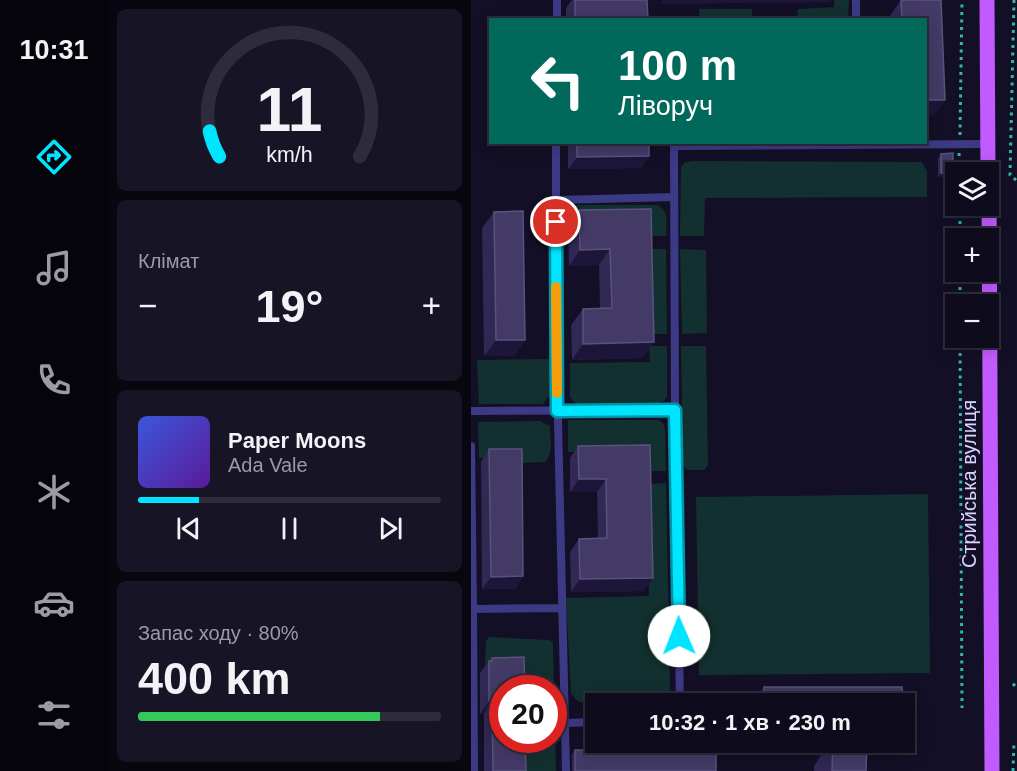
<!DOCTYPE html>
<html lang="uk">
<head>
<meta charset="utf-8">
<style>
  :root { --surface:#0e0b1c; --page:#171425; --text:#f1f3f6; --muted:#9b9ba3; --line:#2e2b3b; --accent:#00e5ff }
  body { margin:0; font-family:Helvetica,sans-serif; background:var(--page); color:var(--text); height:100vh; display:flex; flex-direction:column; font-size:22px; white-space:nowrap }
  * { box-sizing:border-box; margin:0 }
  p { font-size:20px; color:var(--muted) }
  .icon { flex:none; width:33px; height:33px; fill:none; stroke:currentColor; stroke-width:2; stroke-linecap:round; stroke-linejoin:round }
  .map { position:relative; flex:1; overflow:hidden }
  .sheet { display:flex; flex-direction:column; gap:9px; padding:9px; background:#08060f; width:363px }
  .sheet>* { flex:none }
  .banner { position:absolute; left:18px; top:18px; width:438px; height:126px; border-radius:0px; box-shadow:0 3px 15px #0003,0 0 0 2px var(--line); background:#00695c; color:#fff; overflow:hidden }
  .fabs { position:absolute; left:474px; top:162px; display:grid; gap:12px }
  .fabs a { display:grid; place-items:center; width:54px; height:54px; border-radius:0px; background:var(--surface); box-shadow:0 3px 15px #0003,0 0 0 2px var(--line); font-size:30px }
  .speed { position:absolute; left:18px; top:675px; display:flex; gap:12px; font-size:30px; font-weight:700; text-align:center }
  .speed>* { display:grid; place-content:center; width:78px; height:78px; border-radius:50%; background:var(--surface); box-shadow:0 3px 15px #0003,0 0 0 2px var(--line); line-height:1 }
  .speed .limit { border:9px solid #d22; background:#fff; color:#111 }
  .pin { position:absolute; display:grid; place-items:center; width:51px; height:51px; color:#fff; margin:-26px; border:3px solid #fff; border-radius:50%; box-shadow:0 2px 6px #0007 }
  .me { position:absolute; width:66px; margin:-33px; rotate:359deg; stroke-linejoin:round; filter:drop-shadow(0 0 4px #0008) }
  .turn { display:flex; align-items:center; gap:21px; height:126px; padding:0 30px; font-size:27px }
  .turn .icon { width:78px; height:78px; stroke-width:2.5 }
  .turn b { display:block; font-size:42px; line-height:51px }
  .big { font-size:45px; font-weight:600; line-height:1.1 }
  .sheet .tile { flex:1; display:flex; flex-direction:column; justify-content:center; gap:9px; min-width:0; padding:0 21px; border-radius:9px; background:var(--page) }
  .sheet .dial { align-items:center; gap:0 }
  .dial svg { height:156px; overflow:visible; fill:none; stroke:var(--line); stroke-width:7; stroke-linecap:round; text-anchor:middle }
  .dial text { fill:var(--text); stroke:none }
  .song { display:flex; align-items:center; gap:18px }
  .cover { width:72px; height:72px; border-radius:9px; background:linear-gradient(135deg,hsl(230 70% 55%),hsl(270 70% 35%)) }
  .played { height:6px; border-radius:3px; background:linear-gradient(90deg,var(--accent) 20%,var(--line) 20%) }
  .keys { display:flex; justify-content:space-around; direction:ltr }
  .heat { display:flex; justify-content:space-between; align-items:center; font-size:33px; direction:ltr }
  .charge { height:9px; border-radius:4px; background:linear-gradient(90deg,#34c759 80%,var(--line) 0) }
  .trip { position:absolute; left:114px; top:693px; width:330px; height:60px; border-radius:0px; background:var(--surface); box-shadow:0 3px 15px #0003,0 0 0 2px var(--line); font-weight:600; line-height:60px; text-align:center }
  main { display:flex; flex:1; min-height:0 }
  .tab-bar { display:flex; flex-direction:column; width:108px; justify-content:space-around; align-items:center; background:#06040b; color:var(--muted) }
  .tab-bar .icon { width:42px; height:42px }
  .tab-bar .current { color:var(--accent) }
  .tab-bar b { font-size:27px; color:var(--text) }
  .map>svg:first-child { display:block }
</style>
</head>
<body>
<main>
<nav class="tab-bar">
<b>10:31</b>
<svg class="icon current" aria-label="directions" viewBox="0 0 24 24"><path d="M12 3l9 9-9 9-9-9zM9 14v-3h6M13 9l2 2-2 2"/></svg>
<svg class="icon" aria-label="music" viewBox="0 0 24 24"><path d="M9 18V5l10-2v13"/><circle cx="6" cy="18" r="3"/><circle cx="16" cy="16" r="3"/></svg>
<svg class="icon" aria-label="phone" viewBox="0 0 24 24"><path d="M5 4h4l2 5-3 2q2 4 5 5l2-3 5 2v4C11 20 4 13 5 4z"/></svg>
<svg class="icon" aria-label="climate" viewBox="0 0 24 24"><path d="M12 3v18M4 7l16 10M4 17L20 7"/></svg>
<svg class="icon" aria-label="car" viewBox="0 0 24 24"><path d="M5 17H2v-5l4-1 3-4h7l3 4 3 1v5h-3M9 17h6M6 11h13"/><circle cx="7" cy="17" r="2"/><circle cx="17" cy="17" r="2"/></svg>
<svg class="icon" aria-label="filters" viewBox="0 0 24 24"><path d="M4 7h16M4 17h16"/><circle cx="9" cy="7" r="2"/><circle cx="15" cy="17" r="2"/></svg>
</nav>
<section class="sheet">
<div class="tile dial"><svg viewBox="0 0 100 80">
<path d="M14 69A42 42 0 1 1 86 69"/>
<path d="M14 69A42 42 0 0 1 9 56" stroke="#00e5ff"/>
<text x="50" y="56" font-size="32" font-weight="700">11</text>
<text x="50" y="72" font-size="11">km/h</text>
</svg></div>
<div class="tile"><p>Клімат</p>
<div class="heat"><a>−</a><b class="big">19°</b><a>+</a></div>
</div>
<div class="tile">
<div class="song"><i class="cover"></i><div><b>Paper Moons</b><p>Ada Vale</p></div></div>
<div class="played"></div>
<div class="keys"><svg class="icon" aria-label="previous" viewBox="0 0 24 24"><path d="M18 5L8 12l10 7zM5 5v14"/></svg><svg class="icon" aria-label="pause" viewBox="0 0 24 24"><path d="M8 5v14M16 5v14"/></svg><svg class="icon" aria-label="next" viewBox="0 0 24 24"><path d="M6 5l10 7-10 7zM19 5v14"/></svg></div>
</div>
<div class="tile"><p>Запас ходу · 80%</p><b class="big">400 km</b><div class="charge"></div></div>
</section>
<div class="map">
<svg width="546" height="771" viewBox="0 0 546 771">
  <rect width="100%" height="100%" fill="#130f26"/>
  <path fill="#12302f" d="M363,0H378L377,19H326L327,9L363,7Z
    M228,9H281V19H228Z
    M223,161L451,162L456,171V197L234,198L233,236H209L210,167L214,162Z
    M101,205H186C199,211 195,223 195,236H178L177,221L98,222L97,209Z
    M178,249H195L196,334H179Z
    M209,249L235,250L236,333L211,334Z
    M178,346H196V396L193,401L187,403L105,404L101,400L99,397V363L179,362Z
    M210,346H235L237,465L233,470H216L212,466Z
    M80,359L81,392L72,404H8L6,360Z
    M97,420H187L192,423L194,428L195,471H177L176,452H97Z
    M69,421L79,426C79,438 83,453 74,462L48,463L43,458H8L7,422Z
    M195,483L199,691L196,699L191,703L108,702L104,699L100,693L95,598L178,596L176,484Z
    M457,494L459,673L228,675L225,497Z
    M18,637L78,640L82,642L85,771H50L49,740H82V688H48L14,665L15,641Z"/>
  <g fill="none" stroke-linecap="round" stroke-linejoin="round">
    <path stroke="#2fb8b0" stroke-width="3" stroke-dasharray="3 4.5" stroke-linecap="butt" d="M543,0L539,175L546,181
      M489,135L491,0
      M488,153L489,172
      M489,206V238
      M489,272V304
      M489,338L491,708
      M542,686L546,681
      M542,771L543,741"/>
    <path stroke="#3d3a85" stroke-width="8" d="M86,20V0
      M385,20V0
      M85,142V333L95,771
      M203,142L204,410L209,704
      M204,146L517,144
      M85,200L203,197
      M0,411L204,410
      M0,446L2,609L91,608
      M2,609L3,771
      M94,723L124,722"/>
    <path stroke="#c25bff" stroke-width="15" d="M516,0L517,172
      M518,197L521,771"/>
  </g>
  <path fill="#312854" d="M101,0H176L177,20H95V8Z
    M430,0H470L474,100L462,116H454V20H419V16Z
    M97,142H178V156L169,168L97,169Z
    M470,154L482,173L479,177H467V158Z
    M180,209L183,342L171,358L101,360L100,325L112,309H129L128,265L98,266L97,226L108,210Z
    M23,212L54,340L43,356H13L11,228Z
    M179,445L173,591L100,592L99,552L108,539H127L126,492H99V458L107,446Z
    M18,449L52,576L44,589H11L10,462Z
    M21,658L55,771H13V714H9V673L18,661H19Z
    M293,687L432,704H290V692Z
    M359,742H396L395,771H343V766Z
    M104,750L245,771H101V754Z"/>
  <path fill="#1d163a" d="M192,0H361L359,2L189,4Z
    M454,100H474L462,116H454Z
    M178,156L169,168L97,169L106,157Z
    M470,173H482L479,177H467Z
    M139,249L128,265L98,266L109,250Z
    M25,340H54L43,356H13Z
    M183,342L171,358L101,360L112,344Z
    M108,479H135L126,492H99Z
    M52,576L44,589H11L20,577Z
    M182,578L173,591L100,592L109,579Z
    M18,701H21L13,714H9Z"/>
  <path fill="#433a66" stroke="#5a527e" stroke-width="1.5" d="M104,0H176L177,20H104Z
    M430,0H470L474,100H454V20H431Z
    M106,142H178V156L106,157Z
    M482,153V173H470V154Z
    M180,209L183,342L112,344V309L141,308L139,249L109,250L108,210Z
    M52,211L54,340H25L23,212Z
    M179,445L182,578L109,579L108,539L136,538L135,479H108L107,446Z
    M18,449H51L52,576L20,577Z
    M53,657L54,688H32V740H54L55,771H22L21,701H18V661H21V658Z
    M293,687H431L432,704H293Z
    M362,742H396L395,771H361Z
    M104,750H245V771H104Z"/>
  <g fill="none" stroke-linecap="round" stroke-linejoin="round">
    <g stroke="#0095a6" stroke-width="15">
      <path id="route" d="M85,222L86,411L204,410L208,636"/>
    </g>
    <use href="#route" stroke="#00e5ff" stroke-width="10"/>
    <path stroke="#f59e0b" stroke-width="10" d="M85,287L86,393"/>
  </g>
  <g text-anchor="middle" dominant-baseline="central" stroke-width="4.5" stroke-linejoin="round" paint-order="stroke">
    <g font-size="20" fill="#d9d4ff" stroke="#130f26">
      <text transform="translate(498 484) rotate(-90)">Стрийська вулиця</text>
    </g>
  </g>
</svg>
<div class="fabs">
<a><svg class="icon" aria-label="layers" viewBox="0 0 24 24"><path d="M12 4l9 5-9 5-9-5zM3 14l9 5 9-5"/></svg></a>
<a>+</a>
<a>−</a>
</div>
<div class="speed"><div class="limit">20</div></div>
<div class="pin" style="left:85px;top:222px;background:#d93025"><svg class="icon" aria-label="arrive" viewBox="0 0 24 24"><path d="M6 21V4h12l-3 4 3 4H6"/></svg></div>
<svg class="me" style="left:208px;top:636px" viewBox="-20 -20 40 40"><circle r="19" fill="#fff"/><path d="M0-13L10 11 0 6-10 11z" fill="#00e5ff"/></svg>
<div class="trip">10:32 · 1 хв · 230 m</div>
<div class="banner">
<div class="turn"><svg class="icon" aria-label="left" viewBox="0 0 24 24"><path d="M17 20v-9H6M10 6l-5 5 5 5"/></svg><div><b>100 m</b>Ліворуч</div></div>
</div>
</div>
</main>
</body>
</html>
